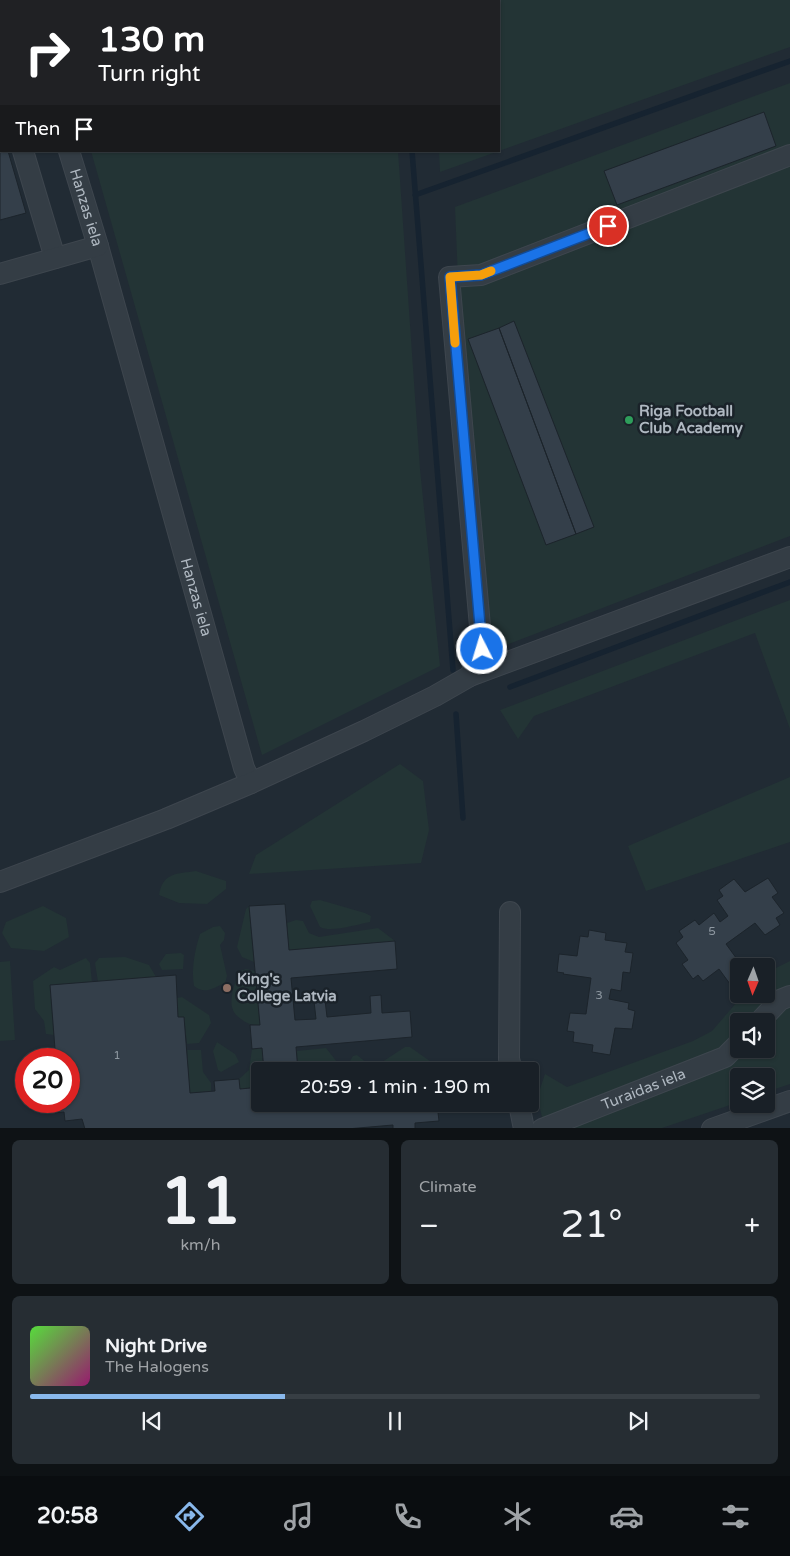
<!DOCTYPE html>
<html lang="en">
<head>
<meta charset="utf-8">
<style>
  :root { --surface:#192027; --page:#262d33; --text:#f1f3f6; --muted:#9fa3a7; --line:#373e44; --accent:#89b8ec }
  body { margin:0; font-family:"Varela Round",sans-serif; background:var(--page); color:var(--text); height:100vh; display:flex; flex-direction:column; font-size:19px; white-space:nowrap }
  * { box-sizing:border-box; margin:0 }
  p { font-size:16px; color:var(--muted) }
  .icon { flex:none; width:28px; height:28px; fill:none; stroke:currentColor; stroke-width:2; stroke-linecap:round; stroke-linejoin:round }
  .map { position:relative; height:1128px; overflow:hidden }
  .details { display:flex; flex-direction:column; gap:12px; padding:12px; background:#0e1215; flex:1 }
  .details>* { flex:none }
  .banner { position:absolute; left:0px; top:0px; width:500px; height:152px; box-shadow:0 1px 4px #0004,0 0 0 1px var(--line); background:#202124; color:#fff; overflow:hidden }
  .needle { width:32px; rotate:182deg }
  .tools { position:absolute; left:730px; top:958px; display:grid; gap:10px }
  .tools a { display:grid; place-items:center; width:45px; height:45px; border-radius:5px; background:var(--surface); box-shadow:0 1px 4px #0004,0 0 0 1px var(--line); font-size:25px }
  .speed { position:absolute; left:15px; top:1048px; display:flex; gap:10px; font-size:25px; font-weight:700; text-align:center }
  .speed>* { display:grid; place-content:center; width:65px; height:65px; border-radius:50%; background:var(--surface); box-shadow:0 1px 4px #0004,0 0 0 1px var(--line); line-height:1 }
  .speed .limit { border:8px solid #d22; background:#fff; color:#111 }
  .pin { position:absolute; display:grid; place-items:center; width:42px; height:42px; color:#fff; margin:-21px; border:2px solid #fff; border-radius:50%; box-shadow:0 1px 5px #0007 }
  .me { position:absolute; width:55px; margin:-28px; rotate:355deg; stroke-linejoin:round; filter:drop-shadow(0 0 4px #0008) }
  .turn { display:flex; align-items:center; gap:18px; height:105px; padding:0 15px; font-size:22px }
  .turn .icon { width:65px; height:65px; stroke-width:2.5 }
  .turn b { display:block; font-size:35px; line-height:42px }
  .then { display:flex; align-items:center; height:48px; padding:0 15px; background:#0003; gap:10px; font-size:19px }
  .big { font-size:38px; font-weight:600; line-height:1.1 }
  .details .card { flex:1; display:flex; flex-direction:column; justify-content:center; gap:8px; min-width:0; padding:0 18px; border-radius:8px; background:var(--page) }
  .details .dial { align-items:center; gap:0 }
  .dial b { font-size:65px; line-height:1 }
  .song { display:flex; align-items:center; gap:15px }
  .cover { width:60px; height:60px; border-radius:8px; background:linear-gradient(135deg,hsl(110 70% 55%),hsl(320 70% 35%)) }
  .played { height:5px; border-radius:2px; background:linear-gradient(90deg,var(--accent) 35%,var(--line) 35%) }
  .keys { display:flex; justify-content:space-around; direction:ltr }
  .heat { display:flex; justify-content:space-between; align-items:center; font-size:28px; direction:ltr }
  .details .tiles { flex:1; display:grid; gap:12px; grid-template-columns:1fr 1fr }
  .card:last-child { grid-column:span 2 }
  .trip { position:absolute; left:251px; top:1062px; width:288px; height:50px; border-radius:5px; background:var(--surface); box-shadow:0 1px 4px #0004,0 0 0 1px var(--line); font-weight:600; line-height:50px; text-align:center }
  .dock { display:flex; height:80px; justify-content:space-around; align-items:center; background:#0a0d10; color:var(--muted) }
  .dock .icon { width:35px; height:35px }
  .dock .current { color:var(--accent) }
  .dock b { font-size:22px; color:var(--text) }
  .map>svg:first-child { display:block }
</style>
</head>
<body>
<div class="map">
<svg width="790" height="1129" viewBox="0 0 790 1129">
  <rect width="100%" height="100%" fill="#212b34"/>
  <path fill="#233435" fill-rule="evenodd" d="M64,0H387V1H59Z
    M430,0H790V47L499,151V1Z
    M790,83V536L493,650L485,604L459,305L455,207Z
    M91,151H398L420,469L440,666L262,755Z
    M439,151H499L440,172Z
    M790,600V729L755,633L534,716L518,739L500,710Z
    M400,764L423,781L429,830L421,863L249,874L256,855Z
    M790,777V842L646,891L628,846Z
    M196,871L226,881V889L207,904L179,903L159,895C163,872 177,874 196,871Z
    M320,900L365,913L371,916L370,922C358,924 331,933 320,927L310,906L312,901Z
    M43,906L66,918L69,937L44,951L11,948L2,933L6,922Z
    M249,906L254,962L242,957L237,947L246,909Z
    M296,920L303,921L309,933L319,937L378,928L395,941L289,950L287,923Z
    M220,926L225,933L224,940L220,945L227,976L225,983C213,988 205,995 194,986C191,970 195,949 200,934L213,927Z
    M181,953L184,955L183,969L162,970L159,964L166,954Z
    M125,957L149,965L156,977L98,982L95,963L99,958Z
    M86,958L90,963L92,982L50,985L54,1035L46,1034L44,1021L35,1009L33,981L54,967L60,970Z
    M10,961L15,1040L0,1041V962Z
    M790,961V1084L766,1092V1076H739V1102L662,1128H545L537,1098L545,1074L567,1087L693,1041L712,1031L744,994H766V973ZM739,1021H766V1049H739Z
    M246,969L255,971L260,1025C251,1025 248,1024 241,1019C224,1008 234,989 238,972Z
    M182,997L209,1015L211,1023L199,1043L187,1044L184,1017H178L177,998Z
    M217,1042L235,1054L239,1062L221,1072L218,1070L213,1051Z
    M405,1047H410L434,1064L435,1071H298L297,1051L326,1048L341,1067L347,1066L353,1056L357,1055L373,1068Z
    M262,1048L264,1071H260V1087L240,1089L239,1079L249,1070L252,1049Z
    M187,1050H201L203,1072L211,1083V1091L190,1093Z"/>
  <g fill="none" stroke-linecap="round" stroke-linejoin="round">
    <path stroke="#162330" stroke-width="5.5" d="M400,0V1
      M412,151L453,670
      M415,195L790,61
      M510,687L790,582
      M456,714L463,818"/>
  </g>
  <path fill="#343f4a" stroke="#1c242b" d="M764,112L776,146L617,205L604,171Z
    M0,138H1V151H8L26,213L0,220Z
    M514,321L594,527L576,534L499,328Z
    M499,328L576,534L546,545L468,339Z
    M768,878L778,893L772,897L784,913L776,918L780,925L765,935L755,923L726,944L742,966H739V978L730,984L719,969L703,981L698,975L693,979L682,964L688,960L676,943L683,937L679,931L695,920L699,925L714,913L720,922L728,916L717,900L723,896L719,890L734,879L745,892Z
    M285,904L289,950L395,941L397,969L291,978L295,1020L316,1019L314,1001L325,1000L327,1017L371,1013L370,996L381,995L382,1013L410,1011L412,1037L296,1047L298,1071H264L262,1048L252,1049L250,1025H260L249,906Z
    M589,930L606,933L605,940L627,943L625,952L633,953L630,973L623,972L621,991L611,989L609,999L629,1003L628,1009L635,1011L632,1029L615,1028L610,1055L592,1052L593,1045L573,1042L574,1032L567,1031L570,1013L586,1014L591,978L563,974L564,973L557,972L559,954L577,956L580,936L588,937Z
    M176,975L178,1017H184L190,1093L215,1091L214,1081L239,1079L240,1089L260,1087V1104H437L439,1121L415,1123V1129H393V1125L347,1129H85L82,1119L65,1121L64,1112L53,1113L52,1101H69V1059H48L47,1050L55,1049L50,985Z"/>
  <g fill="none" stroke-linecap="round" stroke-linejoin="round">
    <g stroke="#3e464e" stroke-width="22">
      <g id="minor">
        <path d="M23,0L24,1"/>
        <path d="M0,78L1,82"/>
        <path d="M23,151L55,258"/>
        <path id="s1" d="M69,151L98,246L244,768L251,783"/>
        <path d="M0,274L98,246"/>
        <path d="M470,676L482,649L449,277L481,275L790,155"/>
        <path d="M0,882L166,819L251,783L364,731L435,696L470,676L790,557"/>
        <path d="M510,912L509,1059L512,1071"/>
        <path d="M760,1021L780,1000L790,996"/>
        <path d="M519,1104L524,1129"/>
        <path id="s2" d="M542,1129L725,1057L739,1043"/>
        <path d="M712,1129L790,1101"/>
      </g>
    </g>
    <use href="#minor" stroke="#343d45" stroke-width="20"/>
  </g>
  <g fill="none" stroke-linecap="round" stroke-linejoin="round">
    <g stroke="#114b97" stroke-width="12">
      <path id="route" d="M482,649L450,277L481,275L608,226"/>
    </g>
    <use href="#route" stroke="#1a73e8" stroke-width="9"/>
    <path stroke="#f59e0b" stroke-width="9" d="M455,343L450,277L481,275L491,271"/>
  </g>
  <circle fill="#2e9e5b" stroke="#1a2229" stroke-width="2" cx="629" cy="420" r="5"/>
  <circle fill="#8d6e63" stroke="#1a2229" stroke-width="2" cx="227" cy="988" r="5"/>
  <g text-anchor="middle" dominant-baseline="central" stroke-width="5" stroke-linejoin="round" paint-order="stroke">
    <g font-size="12" fill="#8e98a1">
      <text x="712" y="931">5</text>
      <text x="599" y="995">3</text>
      <text x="117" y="1055">1</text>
    </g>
    <g font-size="15" fill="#afb8c1" stroke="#1a2229">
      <text stroke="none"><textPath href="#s1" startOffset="59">Hanzas iela</textPath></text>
      <text stroke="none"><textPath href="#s1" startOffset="464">Hanzas iela</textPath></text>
      <text stroke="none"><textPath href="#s2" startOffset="109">Turaidas iela</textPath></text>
    </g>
    <g font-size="15" font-weight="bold" fill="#afb8c1" stroke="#1a2229" text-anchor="start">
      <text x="639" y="411">Riga Football<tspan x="639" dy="17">Club Academy</tspan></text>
      <text x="237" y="979">King's<tspan x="237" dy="17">College Latvia</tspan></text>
    </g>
  </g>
</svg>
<div class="tools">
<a><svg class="needle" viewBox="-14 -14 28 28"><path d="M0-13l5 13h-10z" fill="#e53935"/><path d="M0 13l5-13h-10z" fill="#9fa3a7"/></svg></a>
<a><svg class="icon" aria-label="sound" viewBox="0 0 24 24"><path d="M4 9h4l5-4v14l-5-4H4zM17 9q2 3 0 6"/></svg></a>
<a><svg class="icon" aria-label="layers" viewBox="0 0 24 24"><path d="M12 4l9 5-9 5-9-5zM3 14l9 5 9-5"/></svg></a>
</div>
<div class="speed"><div class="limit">20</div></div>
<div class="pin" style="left:608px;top:226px;background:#d93025"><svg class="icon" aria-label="arrive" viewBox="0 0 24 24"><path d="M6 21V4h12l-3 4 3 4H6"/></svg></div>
<svg class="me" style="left:482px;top:649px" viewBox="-20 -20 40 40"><circle r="17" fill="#1a73e8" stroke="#fff" stroke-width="3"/><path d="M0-11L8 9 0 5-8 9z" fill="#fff"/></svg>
<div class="trip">20:59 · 1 min · 190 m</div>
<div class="banner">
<div class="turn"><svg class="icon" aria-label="right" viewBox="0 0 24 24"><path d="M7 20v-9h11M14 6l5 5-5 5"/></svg><div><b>130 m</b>Turn right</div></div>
<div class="then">Then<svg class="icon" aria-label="arrive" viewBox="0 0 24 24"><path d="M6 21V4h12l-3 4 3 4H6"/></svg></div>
</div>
</div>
<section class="details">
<div class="tiles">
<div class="card dial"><b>11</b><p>km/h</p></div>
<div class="card"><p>Climate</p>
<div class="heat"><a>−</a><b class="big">21°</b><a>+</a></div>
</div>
<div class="card">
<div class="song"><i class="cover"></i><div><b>Night Drive</b><p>The Halogens</p></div></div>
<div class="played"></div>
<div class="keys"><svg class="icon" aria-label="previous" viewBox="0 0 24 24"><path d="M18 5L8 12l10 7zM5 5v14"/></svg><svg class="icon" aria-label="pause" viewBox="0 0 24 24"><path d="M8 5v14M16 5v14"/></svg><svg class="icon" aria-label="next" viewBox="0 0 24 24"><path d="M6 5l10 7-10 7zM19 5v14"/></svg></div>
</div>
</div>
</section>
<nav class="dock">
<b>20:58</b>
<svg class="icon current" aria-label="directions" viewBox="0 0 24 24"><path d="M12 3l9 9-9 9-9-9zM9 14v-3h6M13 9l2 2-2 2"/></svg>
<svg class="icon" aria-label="music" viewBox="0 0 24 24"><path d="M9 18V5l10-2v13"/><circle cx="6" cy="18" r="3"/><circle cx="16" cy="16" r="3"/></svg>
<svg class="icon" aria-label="phone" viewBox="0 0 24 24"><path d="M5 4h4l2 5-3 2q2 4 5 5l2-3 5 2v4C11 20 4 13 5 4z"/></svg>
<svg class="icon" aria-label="climate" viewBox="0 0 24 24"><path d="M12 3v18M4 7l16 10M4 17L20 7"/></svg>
<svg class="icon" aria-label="car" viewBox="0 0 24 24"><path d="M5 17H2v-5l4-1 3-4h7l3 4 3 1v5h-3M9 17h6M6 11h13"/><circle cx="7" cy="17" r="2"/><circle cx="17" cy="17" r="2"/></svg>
<svg class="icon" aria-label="filters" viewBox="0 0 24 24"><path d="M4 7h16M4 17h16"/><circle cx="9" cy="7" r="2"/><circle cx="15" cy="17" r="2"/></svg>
</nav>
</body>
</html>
